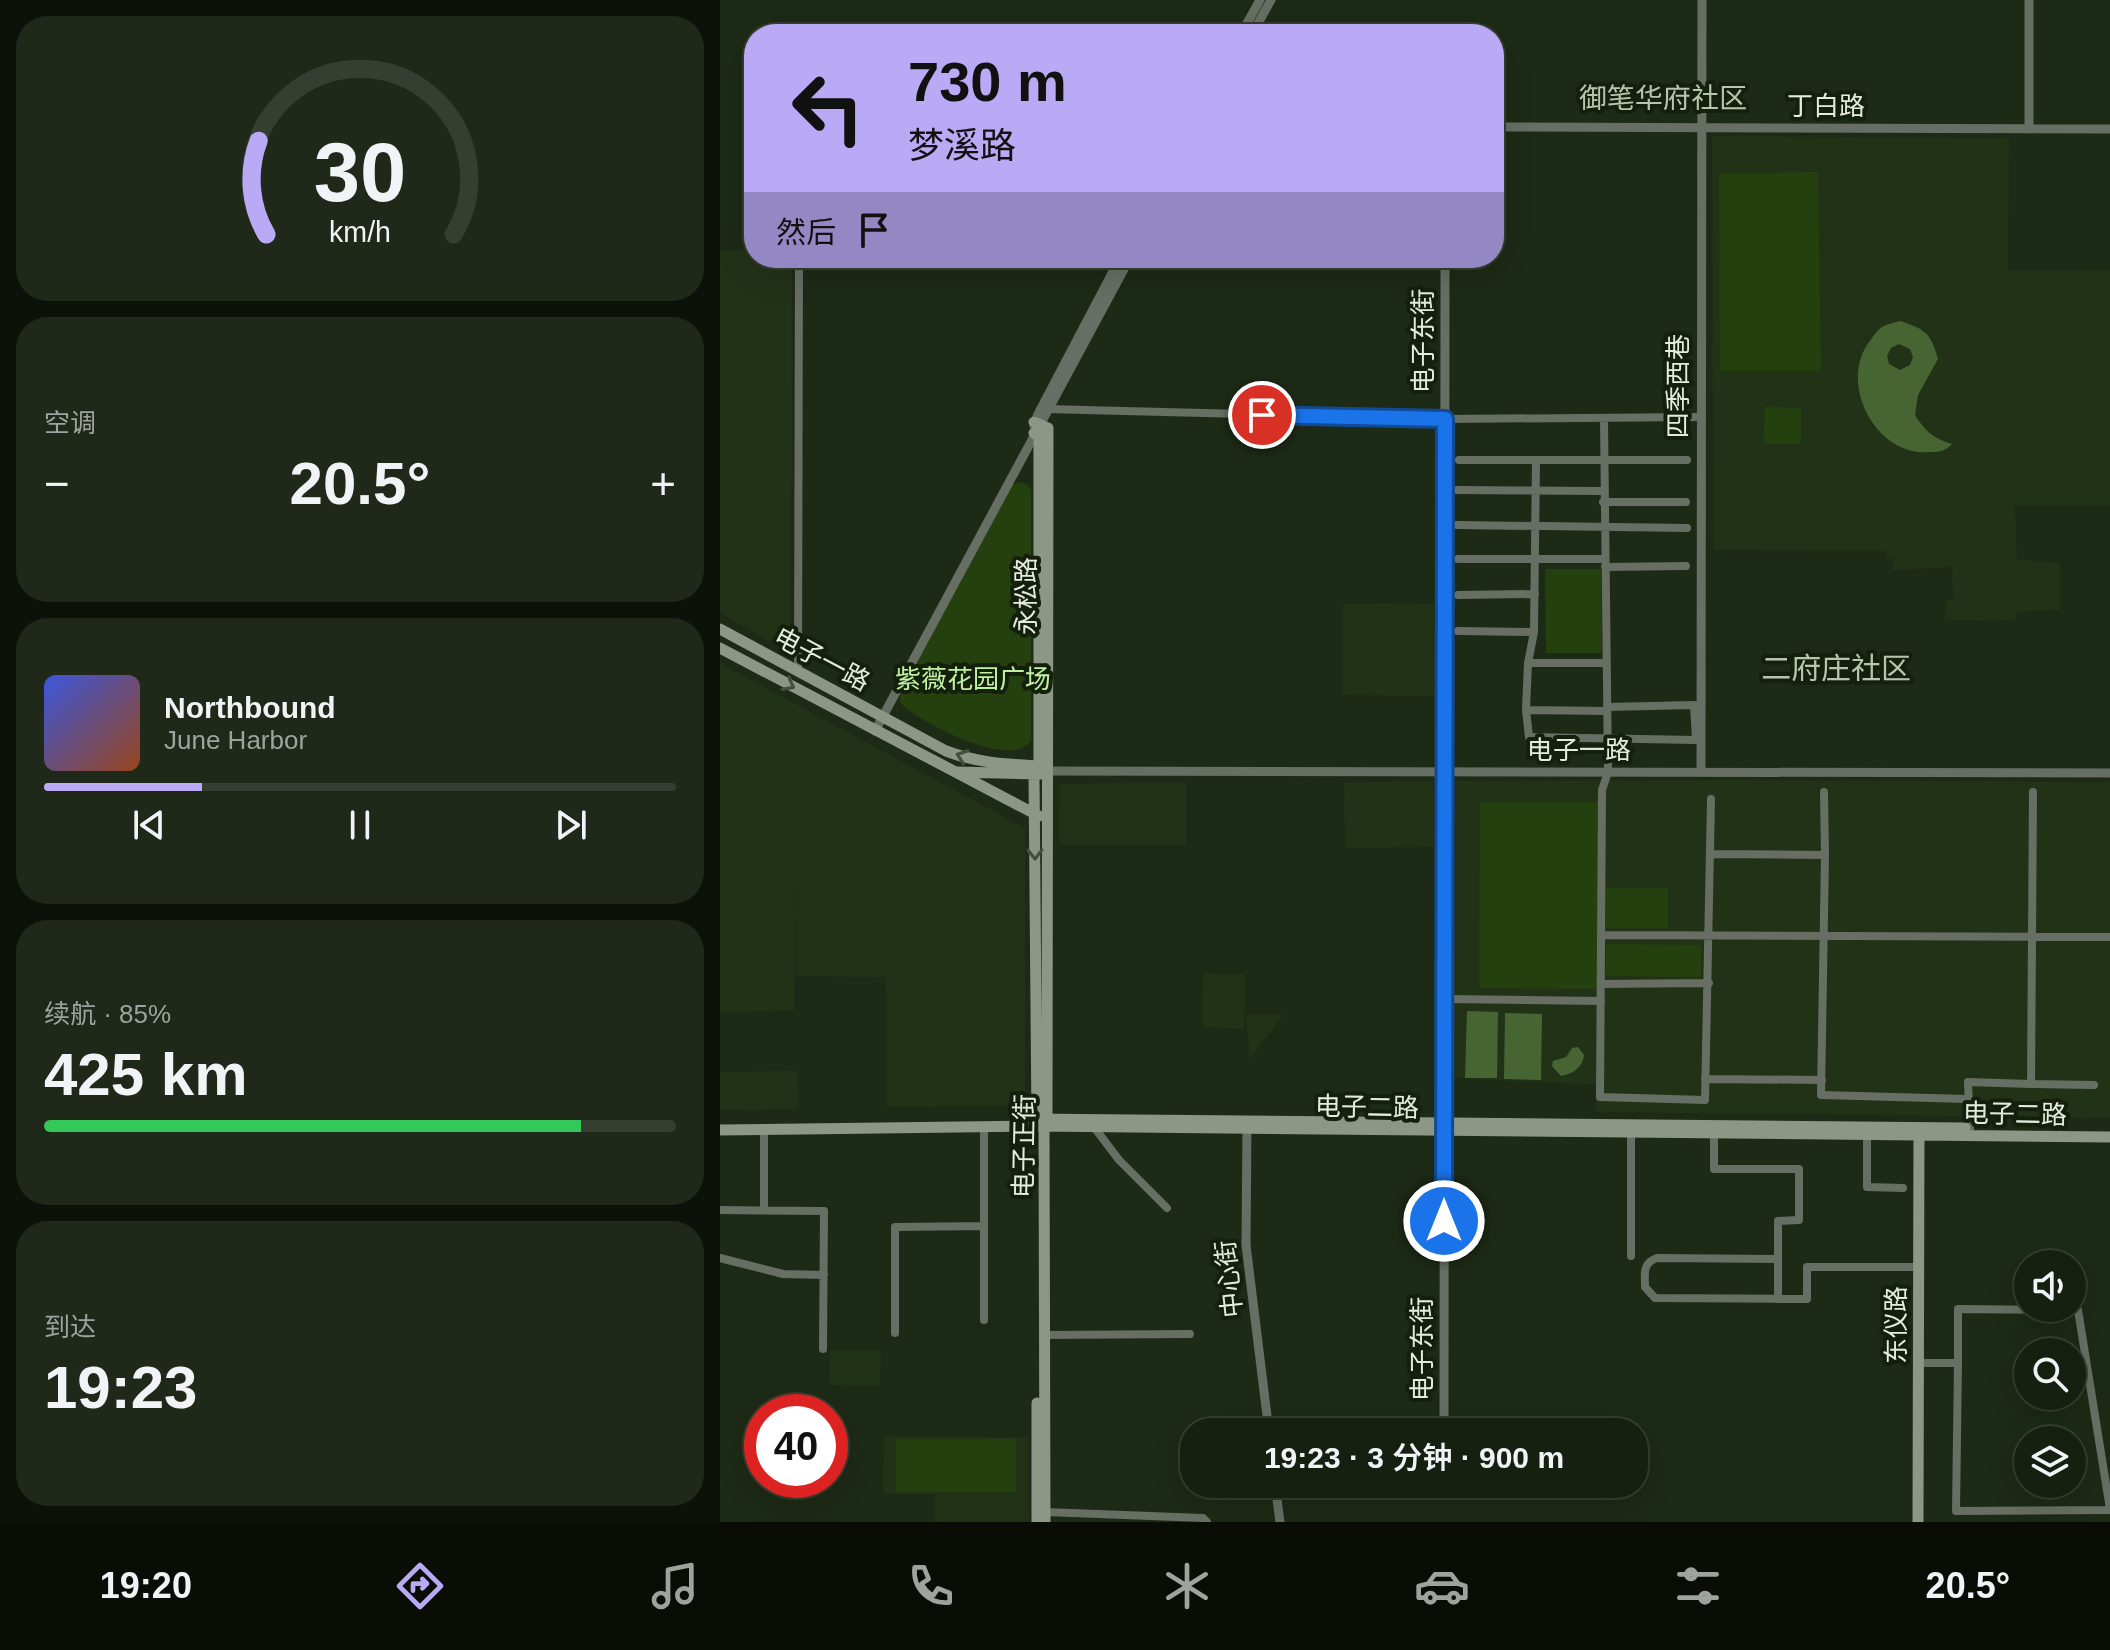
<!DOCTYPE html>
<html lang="zh">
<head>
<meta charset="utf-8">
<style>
  :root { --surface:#162010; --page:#1f2819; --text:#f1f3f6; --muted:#9ea39f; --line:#353e30; --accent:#baaaf6 }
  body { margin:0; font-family:Helvetica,"Noto Sans SC",sans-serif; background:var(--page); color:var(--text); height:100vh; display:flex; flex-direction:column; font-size:30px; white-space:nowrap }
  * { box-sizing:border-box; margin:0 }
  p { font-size:26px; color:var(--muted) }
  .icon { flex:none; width:44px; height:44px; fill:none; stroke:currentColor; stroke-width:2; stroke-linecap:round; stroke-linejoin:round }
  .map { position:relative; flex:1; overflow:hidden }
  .panel { display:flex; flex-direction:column; gap:16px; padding:16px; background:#0c1209; width:720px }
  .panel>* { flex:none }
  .top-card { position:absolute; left:24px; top:24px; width:760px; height:244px; border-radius:32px; box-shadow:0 8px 32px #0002,0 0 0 2px var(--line); background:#baaaf6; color:#111; overflow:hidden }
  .buttons { position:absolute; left:1294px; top:1250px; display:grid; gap:16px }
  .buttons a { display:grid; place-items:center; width:72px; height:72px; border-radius:50%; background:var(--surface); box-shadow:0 8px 32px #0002,0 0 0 2px var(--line); font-size:40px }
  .speed { position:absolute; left:24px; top:1394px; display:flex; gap:16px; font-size:40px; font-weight:700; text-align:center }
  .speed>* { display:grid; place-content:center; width:104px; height:104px; border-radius:50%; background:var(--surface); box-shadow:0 8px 32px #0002,0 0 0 2px var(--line); line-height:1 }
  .speed .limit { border:12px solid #d22; background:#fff; color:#111 }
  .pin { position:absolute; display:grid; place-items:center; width:68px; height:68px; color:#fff; margin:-34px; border:4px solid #fff; border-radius:50%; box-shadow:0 2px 8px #0007 }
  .me { position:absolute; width:88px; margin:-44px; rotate:0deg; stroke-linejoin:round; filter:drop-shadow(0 0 6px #0008) }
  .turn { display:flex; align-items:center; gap:28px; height:168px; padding:0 32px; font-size:36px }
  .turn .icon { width:104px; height:104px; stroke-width:2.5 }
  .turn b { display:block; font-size:56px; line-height:68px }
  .then { display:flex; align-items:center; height:76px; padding:0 32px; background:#0003; gap:16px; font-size:30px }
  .big { font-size:60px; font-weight:600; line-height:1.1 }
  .panel .card { flex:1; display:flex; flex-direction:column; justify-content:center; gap:12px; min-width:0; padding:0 28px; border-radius:32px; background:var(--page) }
  .panel .dial { align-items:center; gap:0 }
  .dial svg { height:208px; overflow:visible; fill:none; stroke:var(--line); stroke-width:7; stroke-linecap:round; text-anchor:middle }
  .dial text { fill:var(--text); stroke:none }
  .song { display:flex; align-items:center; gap:24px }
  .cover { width:96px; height:96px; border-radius:12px; background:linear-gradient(135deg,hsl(230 70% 55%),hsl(20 70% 35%)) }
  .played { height:8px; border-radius:4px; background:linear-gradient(90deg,var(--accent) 25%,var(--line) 25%) }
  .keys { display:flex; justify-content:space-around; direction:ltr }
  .heat { display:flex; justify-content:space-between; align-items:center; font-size:44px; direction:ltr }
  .charge { height:12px; border-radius:6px; background:linear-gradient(90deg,#34c759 85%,var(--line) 0) }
  .trip { position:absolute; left:460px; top:1418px; width:468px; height:80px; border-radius:32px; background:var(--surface); box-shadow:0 8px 32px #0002,0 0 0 2px var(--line); font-weight:600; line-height:80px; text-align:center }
  .menu { display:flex; height:128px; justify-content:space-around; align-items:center; background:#090d06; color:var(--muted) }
  .menu .icon { width:56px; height:56px }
  .menu .current { color:var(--accent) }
  .menu b { font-size:36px; color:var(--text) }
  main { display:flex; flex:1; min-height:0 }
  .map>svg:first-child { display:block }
</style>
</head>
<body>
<main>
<section class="panel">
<div class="card dial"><svg viewBox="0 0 100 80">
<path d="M14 69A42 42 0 1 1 86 69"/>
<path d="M14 69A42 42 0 0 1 11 33" stroke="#baaaf6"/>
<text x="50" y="56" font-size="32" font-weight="700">30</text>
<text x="50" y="72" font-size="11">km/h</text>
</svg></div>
<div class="card"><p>空调</p>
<div class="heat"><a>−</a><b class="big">20.5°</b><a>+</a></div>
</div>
<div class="card">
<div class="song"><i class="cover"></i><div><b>Northbound</b><p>June Harbor</p></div></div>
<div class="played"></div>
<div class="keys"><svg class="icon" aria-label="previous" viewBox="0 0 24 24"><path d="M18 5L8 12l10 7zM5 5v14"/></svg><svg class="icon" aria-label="pause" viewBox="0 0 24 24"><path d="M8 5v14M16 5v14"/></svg><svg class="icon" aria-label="next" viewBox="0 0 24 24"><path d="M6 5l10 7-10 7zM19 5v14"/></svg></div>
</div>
<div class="card"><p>续航 · 85%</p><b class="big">425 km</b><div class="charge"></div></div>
<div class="card"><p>到达</p><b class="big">19:23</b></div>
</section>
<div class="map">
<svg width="1390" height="1522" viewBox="0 0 1390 1522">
  <rect width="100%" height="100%" fill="#1d2a15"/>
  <path fill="#223217" d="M992,136L1289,138L1288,271L1390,270V506H1295L1297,560L1340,562V610L1295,612V620L1225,621L1226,601L1233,600L1232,567L1172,570L1173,559L1165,558L1166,551L993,550Z
    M34,249V258H72L71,654L0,613V251Z
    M623,603L714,604V696L622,695Z
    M0,663L305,828V1106L167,1107L166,977L76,976V880L74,1011L0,1012Z
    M1000,780L1390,782V1118L876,1112L875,1085L733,1078L735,781Z
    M713,781L714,847L625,848L624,782Z
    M466,782V845H339L340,784Z
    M483,973L525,974L524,1029L482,1027Z
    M564,1014L530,1059L526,1015Z
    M78,1071L79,1109L0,1110V1072Z
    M110,1350H161L160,1386L110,1385Z
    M164,1436L308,1437L309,1522H214L215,1494H163Z"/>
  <path fill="#25400f" d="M1098,172L1101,371H1000L999,174Z
    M1045,407L1081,408V444H1043Z
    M299,482L308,485L311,491V739C299,773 196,722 180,702V693L292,485Z
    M825,569H881L882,653H826Z
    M760,802H878L877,989L759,988Z
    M886,888H948V928H886Z
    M886,944L981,945V977L886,976Z
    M176,1439H296V1492H176Z"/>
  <path fill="#476532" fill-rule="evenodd" d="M1180,321C1205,329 1211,333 1218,359L1198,395L1195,415C1205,431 1214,439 1232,444C1226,451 1219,452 1210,452C1156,458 1117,382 1150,341C1153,337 1157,330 1162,327C1167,324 1174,323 1180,321ZM1179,344L1190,349L1193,357L1190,365L1180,370L1169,364L1167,356L1171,348Z
    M747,1011L778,1012L777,1078H745Z
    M785,1013L822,1014L821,1080L784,1079Z
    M858,1047L864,1055C863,1067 853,1074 841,1076L832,1066L833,1061L846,1057L852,1048Z"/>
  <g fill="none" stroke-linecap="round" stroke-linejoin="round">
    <path stroke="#676e63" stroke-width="8" d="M326,409L725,419L980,417
      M884,419L888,772L882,790L880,1097L985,1100L991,799
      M739,460H967
      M737,490L883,491
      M883,502H966
      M737,525L967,528
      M738,559H885
      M885,567L966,566
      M738,595L815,594
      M738,631L814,632
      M808,663L814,632L816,460
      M886,663H808L806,710L809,737L976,740L974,705L887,707
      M78,671L79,258
      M806,710L887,711
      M1104,792L1105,855L1101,1095L1247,1099
      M990,854L1105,855
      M882,935L1390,937
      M881,984L989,983
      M725,999L881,1001
      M985,1079L1102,1080
      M1311,1084L1374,1085
      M374,1127L399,1160L447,1208
      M44,1129V1210
      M1250,1129L1248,1082L1311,1084L1313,792
      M911,1132V1256
      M994,1133V1169H1079V1220L1058,1221V1299
      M1147,1135V1187L1183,1188
      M0,1210L104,1211L103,1349
      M0,1258L63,1274L104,1275
      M1058,1259L937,1258C922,1263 925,1274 925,1287L935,1298L1087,1299V1267H1198
      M264,1320V1127
      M175,1333V1227L264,1226
      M324,1335L470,1334
      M1205,1363H1238V1309L1358,1310L1390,1509
      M1238,1363L1236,1511L1390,1510
      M325,1512L483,1518L487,1522"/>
    <path stroke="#676e63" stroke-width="9" d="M521,34L540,0
      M532,34L551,0
      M774,127L1390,129
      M1309,129V0
      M314,426L318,414L400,258
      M155,731L410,258
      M328,771L1390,773
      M981,771L982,0
      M527,1123L526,1245L549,1432
      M724,1432L725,258
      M555,1484L560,1522"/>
    <path stroke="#8c9786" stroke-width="11" d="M314,422L328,428L327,1119L324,1127L325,1522
      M314,433L319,436V766L314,776L317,1125
      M0,629L226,751C257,763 286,764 319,766
      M0,648L319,816
      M237,772L320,774
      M307,1119L1245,1128
      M0,1130L317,1126L1390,1137
      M317,1522V1403
      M1198,1522L1199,1128"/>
  </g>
  <defs><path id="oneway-chevron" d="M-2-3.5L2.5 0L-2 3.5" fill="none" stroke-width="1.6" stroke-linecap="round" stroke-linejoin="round" transform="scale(2)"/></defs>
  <g stroke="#44503d">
    <use href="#oneway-chevron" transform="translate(69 685) rotate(28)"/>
    <use href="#oneway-chevron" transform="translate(242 756) rotate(-161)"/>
    <use href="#oneway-chevron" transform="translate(315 854) rotate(89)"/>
  </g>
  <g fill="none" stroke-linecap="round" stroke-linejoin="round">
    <g stroke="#114b97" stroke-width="20">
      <path id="route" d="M542,415L725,419L724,1221"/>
    </g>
    <use href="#route" stroke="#1a73e8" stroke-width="14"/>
  </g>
  <g text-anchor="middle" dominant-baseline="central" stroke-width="8" stroke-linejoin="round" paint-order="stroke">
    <g font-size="26" fill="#e4ecdf" stroke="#14200c">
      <text x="1106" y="106">丁白路</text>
      <text transform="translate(703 341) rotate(-90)">电子东街</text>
      <text transform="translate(958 386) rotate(-90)">四季西巷</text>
      <text transform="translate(306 596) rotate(-90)">永松路</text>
      <text transform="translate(102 659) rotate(28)">电子一路</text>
      <text x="859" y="750">电子一路</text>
      <text transform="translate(647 1107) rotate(1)">电子二路</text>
      <text transform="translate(1295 1114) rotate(1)">电子二路</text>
      <text transform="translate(304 1146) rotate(-89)">电子正街</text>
      <text transform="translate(509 1279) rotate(-96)">中心街</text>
      <text transform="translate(1176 1325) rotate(-90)">东仪路</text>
      <text transform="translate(702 1349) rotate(-90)">电子东街</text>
    </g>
    <g font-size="26" fill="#c0f0a1" stroke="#14200c">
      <text x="253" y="679">紫薇花园广场</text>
    </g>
    <g font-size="28" fill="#b6c6ac" stroke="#14200c">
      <text x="943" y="98">御笔华府社区</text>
    </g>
    <g font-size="30" fill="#b6c6ac" stroke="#14200c">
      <text x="1116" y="668">二府庄社区</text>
    </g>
  </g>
</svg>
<div class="buttons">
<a><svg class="icon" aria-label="sound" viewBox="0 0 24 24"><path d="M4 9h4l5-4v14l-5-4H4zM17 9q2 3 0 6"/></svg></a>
<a><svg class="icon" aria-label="search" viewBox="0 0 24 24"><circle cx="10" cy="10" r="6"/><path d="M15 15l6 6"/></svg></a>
<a><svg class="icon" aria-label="layers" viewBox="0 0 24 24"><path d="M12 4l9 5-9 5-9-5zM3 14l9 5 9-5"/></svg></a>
</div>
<div class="speed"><div class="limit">40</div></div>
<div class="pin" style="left:542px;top:415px;background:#d93025"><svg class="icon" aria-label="arrive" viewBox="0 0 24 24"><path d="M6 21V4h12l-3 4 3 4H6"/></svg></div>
<svg class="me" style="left:724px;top:1221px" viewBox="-20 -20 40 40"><circle r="17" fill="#1a73e8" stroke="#fff" stroke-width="3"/><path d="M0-11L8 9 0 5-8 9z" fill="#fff"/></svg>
<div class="trip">19:23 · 3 分钟 · 900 m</div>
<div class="top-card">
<div class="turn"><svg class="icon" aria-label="left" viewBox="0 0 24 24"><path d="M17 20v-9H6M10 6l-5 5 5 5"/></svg><div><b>730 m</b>梦溪路</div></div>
<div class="then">然后<svg class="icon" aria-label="arrive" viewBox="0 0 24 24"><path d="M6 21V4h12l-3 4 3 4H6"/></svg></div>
</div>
</div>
</main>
<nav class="menu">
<b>19:20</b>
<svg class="icon current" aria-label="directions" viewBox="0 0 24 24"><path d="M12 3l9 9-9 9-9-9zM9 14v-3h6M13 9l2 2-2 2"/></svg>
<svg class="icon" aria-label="music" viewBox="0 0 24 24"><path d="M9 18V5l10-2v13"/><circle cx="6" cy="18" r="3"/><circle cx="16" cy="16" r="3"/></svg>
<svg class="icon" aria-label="phone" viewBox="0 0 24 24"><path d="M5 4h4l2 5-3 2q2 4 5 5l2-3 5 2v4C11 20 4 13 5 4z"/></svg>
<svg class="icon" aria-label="climate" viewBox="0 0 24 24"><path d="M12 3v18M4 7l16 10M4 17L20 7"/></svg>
<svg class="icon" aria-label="car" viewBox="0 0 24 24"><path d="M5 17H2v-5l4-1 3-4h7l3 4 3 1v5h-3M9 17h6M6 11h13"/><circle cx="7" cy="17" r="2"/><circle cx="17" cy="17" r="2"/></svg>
<svg class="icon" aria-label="filters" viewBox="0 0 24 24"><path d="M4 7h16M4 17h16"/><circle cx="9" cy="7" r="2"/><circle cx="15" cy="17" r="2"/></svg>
<b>20.5°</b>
</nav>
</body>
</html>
